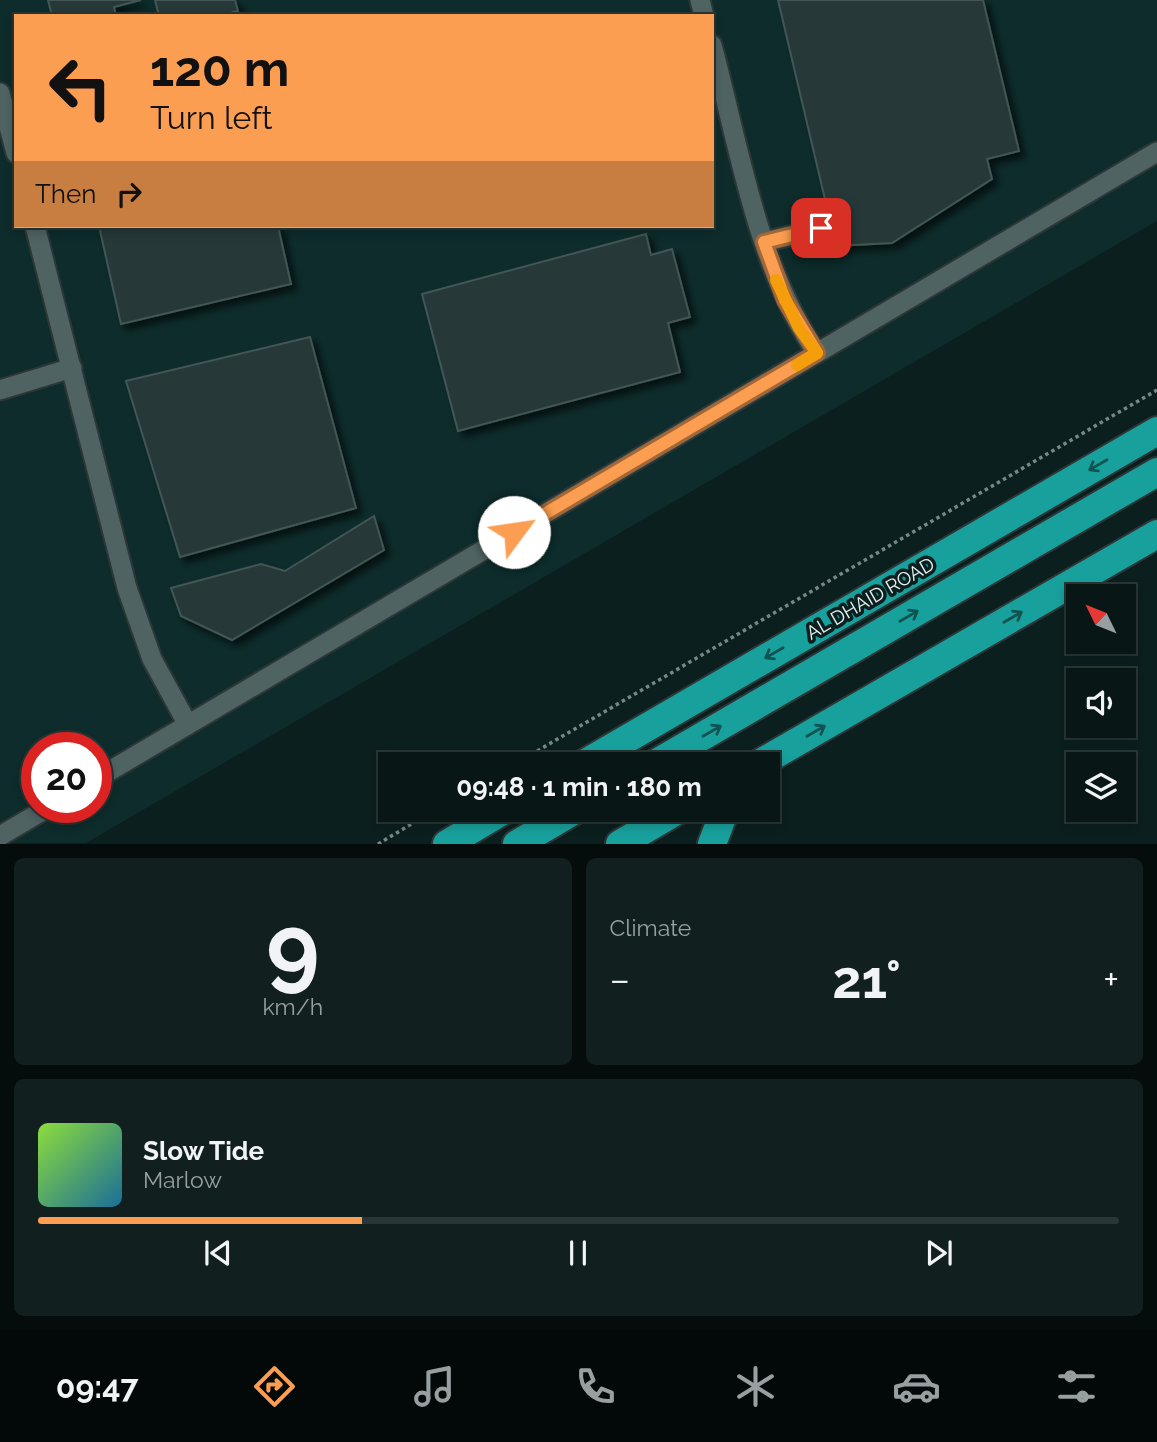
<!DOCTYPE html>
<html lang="en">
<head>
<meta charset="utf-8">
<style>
  :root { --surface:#081716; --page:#11201f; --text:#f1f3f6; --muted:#989fa1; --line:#293635; --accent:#fb9e51 }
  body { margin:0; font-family:Raleway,sans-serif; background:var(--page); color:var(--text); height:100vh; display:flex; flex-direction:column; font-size:26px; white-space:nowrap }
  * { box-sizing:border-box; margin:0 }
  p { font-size:23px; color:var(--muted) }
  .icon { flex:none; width:38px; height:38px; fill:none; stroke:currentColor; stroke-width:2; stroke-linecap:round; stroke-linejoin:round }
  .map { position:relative; height:844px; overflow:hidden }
  .drawer { display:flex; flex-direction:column; gap:14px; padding:14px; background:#040d0c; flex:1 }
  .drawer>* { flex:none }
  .banner { position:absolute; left:14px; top:14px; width:700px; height:214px; border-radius:0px; box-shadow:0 4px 10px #0003,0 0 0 2px var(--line); background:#fb9e51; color:#111; overflow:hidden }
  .needle { width:46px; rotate:313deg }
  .controls { position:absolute; left:1066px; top:584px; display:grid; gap:14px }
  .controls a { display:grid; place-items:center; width:70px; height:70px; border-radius:0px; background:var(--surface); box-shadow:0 4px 10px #0003,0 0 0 2px var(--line); font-size:35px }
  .speed { position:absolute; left:21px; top:732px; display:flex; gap:14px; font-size:35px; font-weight:700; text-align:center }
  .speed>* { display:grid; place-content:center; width:91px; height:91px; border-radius:50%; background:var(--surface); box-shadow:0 4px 10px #0003,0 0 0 2px var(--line); line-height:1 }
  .speed .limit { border:10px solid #d22; background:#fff; color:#111 }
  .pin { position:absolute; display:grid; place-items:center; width:60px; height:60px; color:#fff; margin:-30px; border-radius:14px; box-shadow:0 4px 10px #0006 }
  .me { position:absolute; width:77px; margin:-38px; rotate:59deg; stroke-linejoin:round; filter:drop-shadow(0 0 5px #0008) }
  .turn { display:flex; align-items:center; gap:24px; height:147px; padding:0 21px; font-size:32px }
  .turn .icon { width:91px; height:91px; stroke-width:2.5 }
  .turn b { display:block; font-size:49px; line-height:60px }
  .then { display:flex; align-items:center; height:66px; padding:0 21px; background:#0003; gap:14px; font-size:26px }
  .big { font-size:52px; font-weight:700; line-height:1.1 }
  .drawer .widget { flex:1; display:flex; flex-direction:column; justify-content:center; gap:10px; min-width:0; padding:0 24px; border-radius:10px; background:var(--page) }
  .drawer .dial { align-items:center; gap:0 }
  .dial b { font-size:91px; line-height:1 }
  .song { display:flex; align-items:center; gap:21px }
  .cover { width:84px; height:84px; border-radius:10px; background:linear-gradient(135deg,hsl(90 70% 55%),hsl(200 70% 35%)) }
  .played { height:7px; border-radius:4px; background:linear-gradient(90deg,var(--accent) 30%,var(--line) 30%) }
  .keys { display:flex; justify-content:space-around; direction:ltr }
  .heat { display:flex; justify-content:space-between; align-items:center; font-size:38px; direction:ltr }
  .drawer .tiles { flex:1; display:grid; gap:14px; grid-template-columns:1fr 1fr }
  .widget:last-child { grid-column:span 2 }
  .trip { position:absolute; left:378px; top:752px; width:402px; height:70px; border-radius:0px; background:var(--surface); box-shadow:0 4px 10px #0003,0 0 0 2px var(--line); font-weight:700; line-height:70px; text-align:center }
  .tabs { display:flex; height:112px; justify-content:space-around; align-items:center; background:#030909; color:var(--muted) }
  .tabs .icon { width:49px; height:49px }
  .tabs .selected { color:var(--accent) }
  .tabs b { font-size:32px; color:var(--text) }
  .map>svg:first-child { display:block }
</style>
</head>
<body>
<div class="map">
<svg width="1157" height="844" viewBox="0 0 1157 844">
  <defs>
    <filter id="shadow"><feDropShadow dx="5.5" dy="5.5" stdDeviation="3.5" flood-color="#0009"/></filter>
  </defs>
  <rect width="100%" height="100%" fill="#0b1f1e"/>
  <path fill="#0d2c2b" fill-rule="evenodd" d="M0,0H1157V221L86,843H0ZM16,16H712V226H16ZM37,747H96V807H37Z"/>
  <path fill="#253837" stroke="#425655" stroke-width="2" filter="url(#shadow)" d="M48,0H141L114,7L116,16H52Z
    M155,0H235L238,11L219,16H159Z
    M778,0H983L1019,151L987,159L992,179L892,243L836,246Z
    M99,226H278L291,284L121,324Z
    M646,234L651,255L672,249L690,317L668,323L680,372L458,431L422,294Z
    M310,337L356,508L180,557L126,381Z
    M374,516L384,550L232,640L181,616L171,588L261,564L285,571Z"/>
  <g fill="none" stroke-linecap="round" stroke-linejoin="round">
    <g stroke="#2e3737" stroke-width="23">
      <path id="minor" d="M700,0L704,16
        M712,45C739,146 757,267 817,353
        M0,93L16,153
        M35,226L127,588L152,659L188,725
        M764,242L821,228
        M0,390L72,368
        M96,779L1157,152
        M0,836L49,807"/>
    </g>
    <g stroke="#2e3737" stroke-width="32">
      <path id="highway" d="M582,765L1157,431
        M653,765L1157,472
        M757,765L1157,534
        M447,844L504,810
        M517,844L575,810
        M620,844L678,810
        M712,844L725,810"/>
    </g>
    <path stroke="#778786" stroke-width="3.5" stroke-dasharray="3.5 3.5" stroke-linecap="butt" d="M513,765L1157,390
      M378,844L435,810"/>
    <use href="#minor" stroke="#4e6362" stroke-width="19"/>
    <use href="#highway" stroke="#18a09d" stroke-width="28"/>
  </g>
  <defs><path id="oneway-shaft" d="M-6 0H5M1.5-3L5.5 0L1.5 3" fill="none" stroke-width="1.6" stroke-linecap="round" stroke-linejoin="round" transform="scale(1.75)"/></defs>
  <g stroke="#105351">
    <use href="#oneway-shaft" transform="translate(1098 465) rotate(150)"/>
    <use href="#oneway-shaft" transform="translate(909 616) rotate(-30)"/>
    <use href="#oneway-shaft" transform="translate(1013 617) rotate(-30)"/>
    <use href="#oneway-shaft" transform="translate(774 653) rotate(150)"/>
    <use href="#oneway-shaft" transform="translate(712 731) rotate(-30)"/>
    <use href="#oneway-shaft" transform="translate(816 731) rotate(-30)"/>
  </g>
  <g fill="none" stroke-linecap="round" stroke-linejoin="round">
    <g stroke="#a36735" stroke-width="18">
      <path id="route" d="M514,532L817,353L785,300L764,242L821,228"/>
    </g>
    <use href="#route" stroke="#fb9e51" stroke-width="12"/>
    <path stroke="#f59e0b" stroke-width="12" d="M776,280L799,328L817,353L797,365"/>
  </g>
  <g text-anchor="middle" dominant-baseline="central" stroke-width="7" stroke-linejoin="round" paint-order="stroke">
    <g font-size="19" fill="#e6f1f1" stroke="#0b1f1e">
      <text transform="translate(870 598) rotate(-30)">AL DHAID ROAD</text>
    </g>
  </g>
</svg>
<div class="controls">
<a><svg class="needle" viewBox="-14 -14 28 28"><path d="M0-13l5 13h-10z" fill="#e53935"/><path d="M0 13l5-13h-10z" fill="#989fa1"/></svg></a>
<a><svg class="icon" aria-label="sound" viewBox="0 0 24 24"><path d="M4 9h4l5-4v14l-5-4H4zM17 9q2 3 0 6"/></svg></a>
<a><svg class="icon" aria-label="layers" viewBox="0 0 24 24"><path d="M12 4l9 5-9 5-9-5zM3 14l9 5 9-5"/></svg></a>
</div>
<div class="speed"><div class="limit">20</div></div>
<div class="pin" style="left:821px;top:228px;background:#d93025"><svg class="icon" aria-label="arrive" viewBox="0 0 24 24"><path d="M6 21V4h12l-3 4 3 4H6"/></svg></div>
<svg class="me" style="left:514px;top:532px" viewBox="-20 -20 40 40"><circle r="19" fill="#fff"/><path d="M0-13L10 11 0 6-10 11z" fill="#fb9e51"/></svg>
<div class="trip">09:48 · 1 min · 180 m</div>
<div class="banner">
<div class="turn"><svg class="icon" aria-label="left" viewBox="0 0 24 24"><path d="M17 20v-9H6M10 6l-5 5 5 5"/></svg><div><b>120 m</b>Turn left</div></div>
<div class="then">Then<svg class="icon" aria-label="right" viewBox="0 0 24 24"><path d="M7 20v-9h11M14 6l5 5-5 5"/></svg></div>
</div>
</div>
<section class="drawer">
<div class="tiles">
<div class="widget dial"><b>9</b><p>km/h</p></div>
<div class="widget"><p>Climate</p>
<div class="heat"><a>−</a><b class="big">21°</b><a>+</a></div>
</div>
<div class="widget">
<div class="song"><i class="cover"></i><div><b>Slow Tide</b><p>Marlow</p></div></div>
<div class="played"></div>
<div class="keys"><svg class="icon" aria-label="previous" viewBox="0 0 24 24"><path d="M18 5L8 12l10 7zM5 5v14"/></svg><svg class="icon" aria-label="pause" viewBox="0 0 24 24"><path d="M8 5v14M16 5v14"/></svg><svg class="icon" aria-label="next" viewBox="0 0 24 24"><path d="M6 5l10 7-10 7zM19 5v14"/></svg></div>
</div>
</div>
</section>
<nav class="tabs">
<b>09:47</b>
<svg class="icon selected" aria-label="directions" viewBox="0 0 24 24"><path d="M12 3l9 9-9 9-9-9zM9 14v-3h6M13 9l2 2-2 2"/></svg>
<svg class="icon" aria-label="music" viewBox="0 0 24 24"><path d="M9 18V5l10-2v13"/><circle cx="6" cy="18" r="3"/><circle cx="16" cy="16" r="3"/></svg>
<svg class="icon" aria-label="phone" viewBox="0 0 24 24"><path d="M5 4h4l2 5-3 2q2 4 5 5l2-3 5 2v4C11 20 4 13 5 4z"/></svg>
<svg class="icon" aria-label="climate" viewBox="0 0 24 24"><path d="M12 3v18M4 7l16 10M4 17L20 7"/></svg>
<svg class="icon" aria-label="car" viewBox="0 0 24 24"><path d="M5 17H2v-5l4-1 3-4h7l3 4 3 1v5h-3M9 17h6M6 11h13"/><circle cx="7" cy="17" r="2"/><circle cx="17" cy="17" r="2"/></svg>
<svg class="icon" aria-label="filters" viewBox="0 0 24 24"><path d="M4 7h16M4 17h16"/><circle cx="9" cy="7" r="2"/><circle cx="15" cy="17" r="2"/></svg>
</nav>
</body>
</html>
